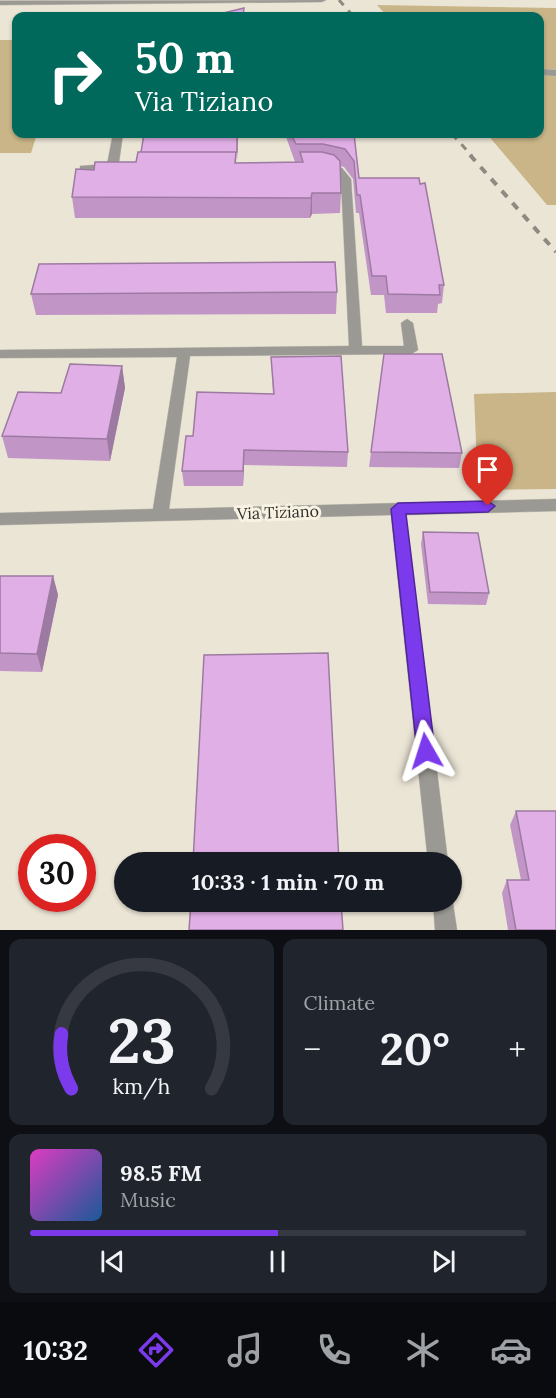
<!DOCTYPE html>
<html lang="en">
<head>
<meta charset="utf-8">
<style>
  :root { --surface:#171b24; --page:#20242c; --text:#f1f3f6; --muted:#9ea1a6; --line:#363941; --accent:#7c3aed }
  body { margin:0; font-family:Lora,serif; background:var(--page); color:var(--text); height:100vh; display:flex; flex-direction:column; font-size:22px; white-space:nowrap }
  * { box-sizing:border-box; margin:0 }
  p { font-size:20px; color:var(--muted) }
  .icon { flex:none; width:33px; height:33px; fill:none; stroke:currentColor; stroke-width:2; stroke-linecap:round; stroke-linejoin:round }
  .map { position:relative; height:930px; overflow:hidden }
  .side { display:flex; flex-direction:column; gap:9px; padding:9px; background:#0d0f14; flex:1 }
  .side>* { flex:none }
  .top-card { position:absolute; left:12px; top:12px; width:532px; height:126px; border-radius:12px; box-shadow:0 2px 4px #0004; background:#00695c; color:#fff; overflow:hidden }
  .speed { position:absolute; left:18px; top:834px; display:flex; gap:12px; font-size:30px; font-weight:700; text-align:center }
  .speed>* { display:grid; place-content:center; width:78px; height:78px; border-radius:50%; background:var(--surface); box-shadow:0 2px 4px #0004; line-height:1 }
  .speed .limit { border:9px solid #d22; background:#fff; color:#111 }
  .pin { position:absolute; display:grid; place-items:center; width:51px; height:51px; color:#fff; margin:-62px -26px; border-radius:50% 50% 50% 0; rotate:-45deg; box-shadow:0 0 6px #0007 }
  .pin .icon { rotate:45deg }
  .me { position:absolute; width:66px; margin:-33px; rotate:354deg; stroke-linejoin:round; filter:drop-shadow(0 0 4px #0008) }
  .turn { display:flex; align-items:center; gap:21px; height:126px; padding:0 24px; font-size:27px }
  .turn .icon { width:78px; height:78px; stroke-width:2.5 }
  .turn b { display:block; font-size:42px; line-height:51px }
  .big { font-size:45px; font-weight:800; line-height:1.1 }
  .side .widget { flex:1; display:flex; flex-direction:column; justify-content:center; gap:9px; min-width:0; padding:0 21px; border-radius:12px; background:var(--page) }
  .side .dial { align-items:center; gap:0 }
  .dial svg { height:156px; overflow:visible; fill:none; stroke:var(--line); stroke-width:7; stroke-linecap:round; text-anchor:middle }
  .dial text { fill:var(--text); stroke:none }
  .song { display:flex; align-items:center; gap:18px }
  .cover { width:72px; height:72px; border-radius:9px; background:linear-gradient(135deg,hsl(310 70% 55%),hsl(210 70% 35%)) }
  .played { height:6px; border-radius:3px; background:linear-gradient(90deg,var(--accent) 50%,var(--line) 50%) }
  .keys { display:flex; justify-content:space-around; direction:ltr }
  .heat { display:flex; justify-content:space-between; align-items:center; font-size:33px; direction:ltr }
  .side .tiles { flex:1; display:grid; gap:9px; grid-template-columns:1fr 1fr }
  .widget:last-child { grid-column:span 2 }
  .trip { position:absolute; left:114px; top:852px; width:348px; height:60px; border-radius:30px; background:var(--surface); box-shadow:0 2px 4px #0004; font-weight:800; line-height:60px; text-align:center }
  .dock { display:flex; height:96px; justify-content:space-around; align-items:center; background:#090b0e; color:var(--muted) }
  .dock .icon { width:42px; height:42px }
  .dock .selected { color:var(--accent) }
  .dock b { font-size:27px; color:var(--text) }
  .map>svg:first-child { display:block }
</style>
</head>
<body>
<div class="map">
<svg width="556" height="930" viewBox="0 0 556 930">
  <rect width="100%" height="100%" fill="#ebe5d6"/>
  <path fill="#c9b588" d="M377,5L556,8V205H547L487,134H540V16H387Z
    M0,40H16V134H37L31,153H0Z
    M556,392V489L478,490L474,394Z"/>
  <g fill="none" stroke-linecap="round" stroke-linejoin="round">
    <g stroke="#c6c1b4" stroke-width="1">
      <path id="lane" d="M540,69L556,70V76L540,75Z"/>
    </g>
    <g stroke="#c6c1b4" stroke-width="1">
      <path id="street" d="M326,0L322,2L0,5V1Z
        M113,134H123L118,169L80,170V166L107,164Z
        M324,164L342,168L351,179L362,346H404L401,323L407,319L413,323L418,350L411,354L190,356L169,509L556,499V511L406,515L448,862H428L391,515L0,525V513L153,509L177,357L0,358V350L349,346L341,180L334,172L320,169V165Z
        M452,897L457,930H435L433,902H452Z"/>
    </g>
    <use href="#lane" fill="#9b9993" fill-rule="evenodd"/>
    <use href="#street" fill="#9b9993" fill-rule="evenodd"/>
    <path stroke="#8e8a80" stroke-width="3" stroke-dasharray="7 7" stroke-linecap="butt" d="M339,0L353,16
      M452,134L472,156"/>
    <path stroke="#8e8a80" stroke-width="4" stroke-dasharray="8 8" stroke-linecap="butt" d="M470,155L556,252"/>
  </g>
  <path fill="#c196c6" d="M238,134L236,163L295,162L285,134H354L359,178L444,285L442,303L438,304L437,313H386L384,295H371L359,213H356L353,179L344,167L340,166L341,193L340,213L312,214L310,218H75L72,197L94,170L136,162L141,152Z
    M337,292L336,314L36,315L31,294Z
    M271,357L348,452L347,467L244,465L243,486H184L182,471L193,436L273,394Z
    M122,366L125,388L110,461L8,458L2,436L61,393Z
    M371,452L462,453L459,468L369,467Z
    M423,532L489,593L486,605L428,604L421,544Z
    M0,576H53L58,595L42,672L0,671Z
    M516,811L556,930H508L502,893L507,880H521L510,825Z"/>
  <path fill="#9d7aa1" d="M237,134H238L237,162Z
    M312,193V214L310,218L311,198Z
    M122,366L125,388L110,461L107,439Z
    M244,450V465L243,486V471Z
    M53,576L58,595L42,672L37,654Z"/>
  <path fill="#e0afe6" stroke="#9d7aa1" stroke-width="1.5" d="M244,8L243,16H211Z
    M144,134H237V152H141Z
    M291,134H354L359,178H419L420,184L425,183L444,285H439L440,295L388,294L386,276H372L360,195H357L354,161L345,149L323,144H296Z
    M138,152H236L235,163L303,162L300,152H322L334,155L340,161L341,193H312L311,198L72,197L76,169L94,170L95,162H136Z
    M335,262L337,292L31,294L39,264Z
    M384,354H442L462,453L371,452Z
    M341,356L348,452L244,450L243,471H182L186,436H193L197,392L274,394L271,357Z
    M70,364L122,366L107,439L2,436L18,392L61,393Z
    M423,532L478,533L489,593L430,592Z
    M0,576H53L37,654L0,653Z
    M328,653L339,862H193L204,655Z
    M516,811H556V930H516L507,880H529Z
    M191,902H341L343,930H189Z"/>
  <path fill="#7c3aed" stroke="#51269a" stroke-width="1.5" d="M488,501L495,506L488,512L406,514L435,751L432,757L426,759L420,757L417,751L391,509L398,503Z"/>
  <g text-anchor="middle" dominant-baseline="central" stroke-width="6" stroke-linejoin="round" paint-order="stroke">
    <g font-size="16" fill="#32302b" stroke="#f8f2e3">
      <text transform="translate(278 512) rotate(-2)">Via Tiziano</text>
    </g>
  </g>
</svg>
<div class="speed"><div class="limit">30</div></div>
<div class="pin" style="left:488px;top:506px;background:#d93025"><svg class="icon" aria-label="arrive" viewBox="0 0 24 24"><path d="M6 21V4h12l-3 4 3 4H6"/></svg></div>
<svg class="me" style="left:426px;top:751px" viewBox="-20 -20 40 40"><path d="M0-17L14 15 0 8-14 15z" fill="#7c3aed" stroke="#fff" stroke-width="4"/></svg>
<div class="trip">10:33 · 1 min · 70 m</div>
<div class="top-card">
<div class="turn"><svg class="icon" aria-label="right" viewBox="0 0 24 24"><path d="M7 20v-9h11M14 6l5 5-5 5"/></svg><div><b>50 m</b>Via Tiziano</div></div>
</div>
</div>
<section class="side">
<div class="tiles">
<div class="widget dial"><svg viewBox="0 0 100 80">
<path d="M14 69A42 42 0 1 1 86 69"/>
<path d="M14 69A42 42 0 0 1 9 41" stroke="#7c3aed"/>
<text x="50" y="56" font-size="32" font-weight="700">23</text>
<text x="50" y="72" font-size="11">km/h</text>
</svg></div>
<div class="widget"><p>Climate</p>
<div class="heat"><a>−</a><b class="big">20°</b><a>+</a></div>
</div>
<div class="widget">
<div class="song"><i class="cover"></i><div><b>98.5 FM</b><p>Music</p></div></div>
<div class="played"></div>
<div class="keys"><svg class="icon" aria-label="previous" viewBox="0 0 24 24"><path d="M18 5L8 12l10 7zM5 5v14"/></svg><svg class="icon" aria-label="pause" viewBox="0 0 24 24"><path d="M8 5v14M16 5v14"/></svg><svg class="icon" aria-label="next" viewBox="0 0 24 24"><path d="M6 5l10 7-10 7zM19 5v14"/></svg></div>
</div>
</div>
</section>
<nav class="dock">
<b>10:32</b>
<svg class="icon selected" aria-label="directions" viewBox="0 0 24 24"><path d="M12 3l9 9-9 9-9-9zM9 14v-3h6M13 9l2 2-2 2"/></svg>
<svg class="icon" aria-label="music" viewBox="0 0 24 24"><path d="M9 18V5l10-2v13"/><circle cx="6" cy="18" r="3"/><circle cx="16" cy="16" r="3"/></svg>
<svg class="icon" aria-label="phone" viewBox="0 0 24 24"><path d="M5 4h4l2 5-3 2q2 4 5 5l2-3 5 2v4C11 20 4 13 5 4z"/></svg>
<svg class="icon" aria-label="climate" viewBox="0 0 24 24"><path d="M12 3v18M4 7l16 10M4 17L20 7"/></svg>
<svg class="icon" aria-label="car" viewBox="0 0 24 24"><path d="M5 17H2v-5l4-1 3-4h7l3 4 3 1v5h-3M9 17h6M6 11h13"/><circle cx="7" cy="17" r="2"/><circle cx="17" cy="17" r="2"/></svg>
</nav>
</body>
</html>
